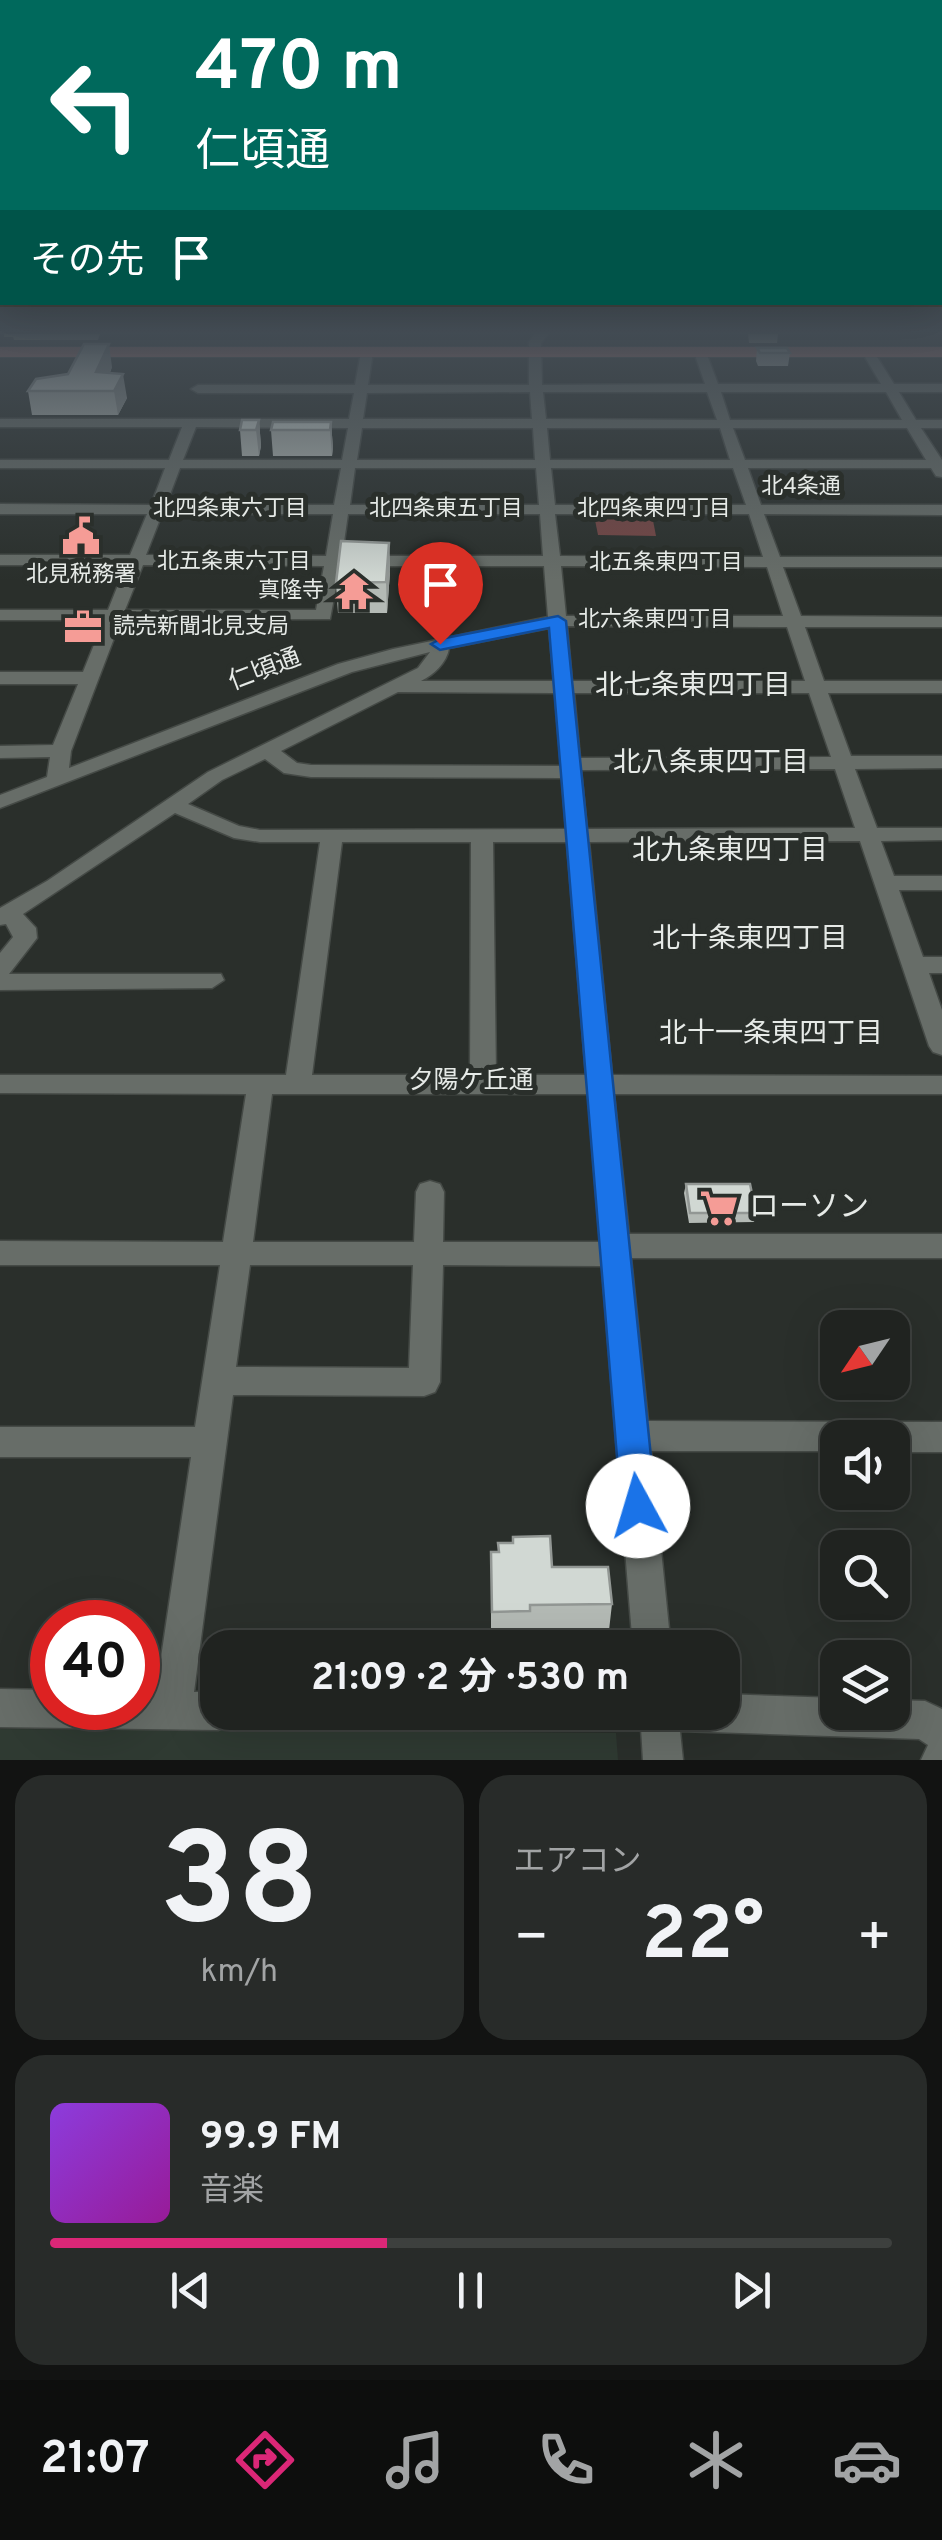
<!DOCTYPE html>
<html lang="ja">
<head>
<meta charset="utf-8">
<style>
  :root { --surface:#202320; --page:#282b29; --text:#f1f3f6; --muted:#a2a4a5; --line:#3d403e; --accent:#db2777 }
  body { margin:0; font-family:Overpass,"Noto Sans JP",sans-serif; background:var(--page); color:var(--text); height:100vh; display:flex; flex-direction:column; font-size:38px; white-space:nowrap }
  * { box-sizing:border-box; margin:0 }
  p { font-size:32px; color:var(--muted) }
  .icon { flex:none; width:55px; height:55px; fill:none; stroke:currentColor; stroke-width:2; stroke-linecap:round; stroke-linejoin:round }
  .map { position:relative; height:1760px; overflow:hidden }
  .details { display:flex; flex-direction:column; gap:15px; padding:15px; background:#121312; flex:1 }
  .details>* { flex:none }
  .hud { position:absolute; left:0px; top:0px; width:942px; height:305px; box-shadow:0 10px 40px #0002,0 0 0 2px var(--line); background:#00695c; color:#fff; overflow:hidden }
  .needle { width:65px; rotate:235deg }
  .tools { position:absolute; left:820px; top:1310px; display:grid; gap:20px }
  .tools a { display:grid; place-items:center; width:90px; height:90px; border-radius:20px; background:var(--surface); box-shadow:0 10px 40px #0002,0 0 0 2px var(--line); font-size:50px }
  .speed { position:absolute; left:30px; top:1600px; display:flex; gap:20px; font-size:50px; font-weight:700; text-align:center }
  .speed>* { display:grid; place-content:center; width:130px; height:130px; border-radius:50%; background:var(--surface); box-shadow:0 10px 40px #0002,0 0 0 2px var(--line); line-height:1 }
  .speed .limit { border:15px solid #d22; background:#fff; color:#111 }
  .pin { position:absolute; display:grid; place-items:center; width:85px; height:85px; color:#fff; margin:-102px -42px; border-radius:50% 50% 50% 0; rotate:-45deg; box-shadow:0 0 10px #0007 }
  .pin .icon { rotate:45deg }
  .me { position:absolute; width:110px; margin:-55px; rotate:354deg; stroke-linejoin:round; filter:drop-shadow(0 0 8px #0008) }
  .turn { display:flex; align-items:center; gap:35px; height:210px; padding:0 30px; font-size:45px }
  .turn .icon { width:130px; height:130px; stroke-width:2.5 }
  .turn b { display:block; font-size:70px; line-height:85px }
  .then { display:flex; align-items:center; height:95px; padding:0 30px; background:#0003; gap:20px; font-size:38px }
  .big { font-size:75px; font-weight:700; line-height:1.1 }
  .details .tile { flex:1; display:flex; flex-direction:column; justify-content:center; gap:15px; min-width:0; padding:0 35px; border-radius:30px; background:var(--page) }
  .details .dial { align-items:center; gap:0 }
  .dial b { font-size:130px; line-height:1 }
  .song { display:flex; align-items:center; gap:30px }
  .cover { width:120px; height:120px; border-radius:15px; background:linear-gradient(135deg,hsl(270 70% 55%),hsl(300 70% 35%)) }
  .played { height:10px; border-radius:5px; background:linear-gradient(90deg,var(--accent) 40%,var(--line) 40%) }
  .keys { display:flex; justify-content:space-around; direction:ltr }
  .heat { display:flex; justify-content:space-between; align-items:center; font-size:55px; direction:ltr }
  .details .tiles { flex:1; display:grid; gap:15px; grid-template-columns:1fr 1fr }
  .tile:last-child { grid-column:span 2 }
  .trip { position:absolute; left:200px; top:1630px; width:540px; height:100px; border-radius:30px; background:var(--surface); box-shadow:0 10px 40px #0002,0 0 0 2px var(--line); font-weight:700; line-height:100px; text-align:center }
  .tab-bar { display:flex; height:160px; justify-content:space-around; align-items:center; background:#0d0e0d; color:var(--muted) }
  .tab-bar .icon { width:70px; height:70px }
  .tab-bar .current { color:var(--accent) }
  .tab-bar b { font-size:45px; color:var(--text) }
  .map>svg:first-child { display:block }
</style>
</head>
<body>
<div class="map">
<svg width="942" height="1760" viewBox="0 0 942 1760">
  <rect width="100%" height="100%" fill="#2a2f2b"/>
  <path fill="#2f3a32" d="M0,1729L616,1733L618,1760H0Z"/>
  <path fill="#754644" d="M594,515H652L656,536L598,535Z"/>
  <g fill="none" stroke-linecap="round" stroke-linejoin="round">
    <g stroke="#454a46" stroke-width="3">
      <path id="minor" d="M535,334H548L541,343L542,385L705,384L694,352L700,348L706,352L718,384H881L862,352L868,348L872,349L894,384H942V392H899L916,420H942V428H921L942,460V477L936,476L931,468H748L761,505H942V515L764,514L780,557H942V567H783L801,616L942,617V627H805L824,681H942V693H828L851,756H942V768L855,769L877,828H942V840L881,841L894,876H942V890H899L923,957H942V973H929L942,1010V1055L933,1052L929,1046L860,841L589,842L612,1075L942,1076V1094H614L629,1234H942V1258H631L648,1421L942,1422V1452H892V1438H838V1451H651L671,1648H633L602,1266L443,1265L440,1382L435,1392L424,1396L233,1395L194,1692H218V1712H237L232,1725L218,1730L0,1727V1689L52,1690V1708H138V1691H156L191,1457H0V1427H195L220,1265H0V1241L223,1242L246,1094L0,1093V1075H286L320,842H260L234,838L175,813L23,914L36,928L37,938L9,974H221L224,980L212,988L0,990V953L13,937L6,924L0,925V908L47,881L208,772L418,668L430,652L352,672L0,808V795L47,777L50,757L0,758V746L53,745L78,684H0V672H83L104,620H0V610H108L126,565H0V555H130L147,514H0V504L151,505L165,468H0V460H169L182,427H0V419H349L354,393H198L191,389L198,385H355L361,352L367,348L373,352L368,385H529V342ZM530,392L532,419H363L367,393ZM543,392H707L717,420L546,419ZM721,392H886L902,420H730ZM196,427L348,428L342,460H183ZM362,428H533L535,460H357ZM547,428H720L730,460H550ZM733,428H907L926,460H745ZM180,468H341L334,505H166ZM355,468H536L539,505H350ZM551,468H733L746,505H555ZM162,514H333L326,556L146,555ZM348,514H540L543,556H342ZM555,514H749L763,557L560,556ZM143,565L324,566L316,610H125ZM340,566H544L548,617L393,649L338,664L69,768L71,751L121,620L330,619ZM561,566L767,567L783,616H566ZM567,626L787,627L805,681H572ZM549,628L554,681H421C433,675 447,663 449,648ZM398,692L555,693L561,766L311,765L297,763L281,751ZM574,693H809L831,757L580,758ZM265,759L284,773L311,777L562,778L566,829L260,830L239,826L188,804L222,780ZM835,769L855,828L587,829L581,770ZM342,842H471L470,1075H312ZM493,842H567L586,1075H496ZM272,1094H588L600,1242H443L444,1192L440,1184L430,1181L420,1184L416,1192L414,1242H253ZM250,1265H413L409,1368L236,1367Z
        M722,1694L838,1698V1712H892V1700L925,1701L942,1709V1760H921L928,1745L919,1739L680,1731L683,1760H643L640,1712H722Z"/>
    </g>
    <g stroke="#454a46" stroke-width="2">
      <path id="highway" d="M0,347H942V357H0Z"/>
    </g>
    <use href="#minor" fill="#676d68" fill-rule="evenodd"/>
    <use href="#highway" fill="#d87e79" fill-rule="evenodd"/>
  </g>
  <path fill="#b4bab5" d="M4,334H100L98,340H14L13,337H4Z
    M748,334H778L777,343H749Z
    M757,348L790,353L788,366H758L756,361Z
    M112,367L110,373L127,398L118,415H32L28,391Z
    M259,420L261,446L259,456H242L240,430Z
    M331,422L333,448L332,456H273L271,430Z
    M389,543L390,572L387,613H338L336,583Z
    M686,1184L756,1213L754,1222L689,1223L684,1193Z
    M491,1552L552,1567L612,1604L607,1648H491Z"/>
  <path fill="#929794" d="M109,344L112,367L101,391L96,372Z
    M123,374L127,398L118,415L114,391Z
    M259,420L261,446L259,456L256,430Z
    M331,422L333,448L332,456L330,430Z
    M389,543L390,572L387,613L386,582Z"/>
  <path fill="#d1d8d3" stroke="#929794" stroke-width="2.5" d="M84,344H109L96,372L123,374L114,391H28L36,379L68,374Z
    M757,348H787L790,353H760Z
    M242,420H259L256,430H240Z
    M273,422H331L330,430H271Z
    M341,541L389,543L386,582L336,583Z
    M686,1184H750L756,1213H690Z
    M550,1536L552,1567H608L612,1604L530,1605V1611L492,1612L491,1552H499L498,1543H513V1537Z"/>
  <linearGradient id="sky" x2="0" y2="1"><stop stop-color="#171a18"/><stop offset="0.57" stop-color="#444d55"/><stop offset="1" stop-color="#444d55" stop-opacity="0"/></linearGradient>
  <rect width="942" height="581" fill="url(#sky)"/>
  <path fill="#1a73e8" stroke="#114b97" stroke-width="2.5" d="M558,616L566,621L656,1506L651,1518L638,1522L626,1518L621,1506L549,628L440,650L431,644L440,639Z"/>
  <defs>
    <g id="civic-bare" transform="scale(3)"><path d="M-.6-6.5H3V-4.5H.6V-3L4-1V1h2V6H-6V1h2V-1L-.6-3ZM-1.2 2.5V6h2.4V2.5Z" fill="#f59c96" stroke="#2a2f2b" stroke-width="2.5" paint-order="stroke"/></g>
    <g id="temple-bare" transform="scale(3)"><path d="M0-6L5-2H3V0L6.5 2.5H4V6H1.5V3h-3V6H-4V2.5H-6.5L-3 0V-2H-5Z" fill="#f59c96" stroke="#2a2f2b" stroke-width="2.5" paint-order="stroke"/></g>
    <g id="office-bare" transform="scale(3)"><path d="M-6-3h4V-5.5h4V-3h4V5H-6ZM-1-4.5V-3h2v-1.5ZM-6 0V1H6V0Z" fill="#f59c96" stroke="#2a2f2b" stroke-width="2.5" paint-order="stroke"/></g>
    <g id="supermarket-bare" transform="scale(3)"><path d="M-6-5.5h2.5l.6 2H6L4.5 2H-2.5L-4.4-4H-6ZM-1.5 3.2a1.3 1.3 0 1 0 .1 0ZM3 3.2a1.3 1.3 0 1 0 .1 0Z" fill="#f59c96" stroke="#2a2f2b" stroke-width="2.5" paint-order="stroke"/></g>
  </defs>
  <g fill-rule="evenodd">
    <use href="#civic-bare" x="81" y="536"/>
    <use href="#temple-bare" x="354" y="591"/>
    <use href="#office-bare" x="83" y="627"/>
    <use href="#supermarket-bare" x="719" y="1208"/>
  </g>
  <g text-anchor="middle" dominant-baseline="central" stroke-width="10" stroke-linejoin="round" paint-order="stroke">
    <g font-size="22" fill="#e6eae7" stroke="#2a2f2b">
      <text x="801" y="487">北4条通</text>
    </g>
    <g font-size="22" fill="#e6eae7" stroke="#2a2f2b">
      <text x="230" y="509">北四条東六丁目</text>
      <text x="446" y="509">北四条東五丁目</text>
      <text x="654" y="509">北四条東四丁目</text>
      <text x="234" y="562">北五条東六丁目</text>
      <text x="666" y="563">北五条東四丁目</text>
      <text x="655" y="620">北六条東四丁目</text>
    </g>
    <g font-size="22" fill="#e6eae7" stroke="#2a2f2b">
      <text x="81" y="575">北見税務署</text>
      <text x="324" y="591" text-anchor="end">真隆寺</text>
      <text x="113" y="627" text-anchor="start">読売新聞北見支局</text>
    </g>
    <g font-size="25" fill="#e6eae7" stroke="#2a2f2b">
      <text transform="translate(265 671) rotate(-21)">仁頃通</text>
      <text x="471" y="1082">夕陽ケ丘通</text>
    </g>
    <g font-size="28" fill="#e6eae7" stroke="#2a2f2b">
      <text x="693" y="687">北七条東四丁目</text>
      <text x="711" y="764">北八条東四丁目</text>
      <text x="730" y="852">北九条東四丁目</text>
      <text x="750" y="940">北十条東四丁目</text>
      <text x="771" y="1035">北十一条東四丁目</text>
    </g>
    <g font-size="30" fill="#e6eae7" stroke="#2a2f2b" text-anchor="start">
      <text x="749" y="1208">ローソン</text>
    </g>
  </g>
</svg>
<div class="tools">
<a><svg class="needle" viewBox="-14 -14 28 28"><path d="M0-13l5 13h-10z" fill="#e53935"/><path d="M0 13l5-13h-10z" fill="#a2a4a5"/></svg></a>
<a><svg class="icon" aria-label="sound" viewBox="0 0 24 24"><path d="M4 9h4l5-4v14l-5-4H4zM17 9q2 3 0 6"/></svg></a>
<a><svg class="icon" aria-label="search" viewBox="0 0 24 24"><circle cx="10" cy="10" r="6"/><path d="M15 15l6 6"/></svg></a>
<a><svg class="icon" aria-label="layers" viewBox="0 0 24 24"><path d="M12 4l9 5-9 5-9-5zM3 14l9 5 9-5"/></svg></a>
</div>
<div class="speed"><div class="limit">40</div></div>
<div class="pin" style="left:440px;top:644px;background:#d93025"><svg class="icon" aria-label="arrive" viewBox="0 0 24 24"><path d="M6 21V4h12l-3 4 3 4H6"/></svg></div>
<svg class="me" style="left:638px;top:1506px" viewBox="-20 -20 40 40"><circle r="19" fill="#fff"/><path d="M0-13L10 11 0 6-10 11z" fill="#1a73e8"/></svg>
<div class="trip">21:09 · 2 分 · 530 m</div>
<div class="hud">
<div class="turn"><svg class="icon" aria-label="left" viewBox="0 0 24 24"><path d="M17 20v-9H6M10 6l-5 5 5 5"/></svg><div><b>470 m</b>仁頃通</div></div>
<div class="then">その先<svg class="icon" aria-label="arrive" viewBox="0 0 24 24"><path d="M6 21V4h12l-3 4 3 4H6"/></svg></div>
</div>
</div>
<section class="details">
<div class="tiles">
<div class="tile dial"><b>38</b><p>km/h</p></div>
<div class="tile"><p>エアコン</p>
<div class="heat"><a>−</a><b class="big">22°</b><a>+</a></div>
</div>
<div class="tile">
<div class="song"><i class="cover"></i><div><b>99.9 FM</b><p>音楽</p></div></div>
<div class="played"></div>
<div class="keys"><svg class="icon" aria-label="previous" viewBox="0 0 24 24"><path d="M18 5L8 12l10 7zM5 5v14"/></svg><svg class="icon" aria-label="pause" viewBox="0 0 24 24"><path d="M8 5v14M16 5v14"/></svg><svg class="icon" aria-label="next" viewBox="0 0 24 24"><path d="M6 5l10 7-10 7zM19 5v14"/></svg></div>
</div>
</div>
</section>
<nav class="tab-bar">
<b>21:07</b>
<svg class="icon current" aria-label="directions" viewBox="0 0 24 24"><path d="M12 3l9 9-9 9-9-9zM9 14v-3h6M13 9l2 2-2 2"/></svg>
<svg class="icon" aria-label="music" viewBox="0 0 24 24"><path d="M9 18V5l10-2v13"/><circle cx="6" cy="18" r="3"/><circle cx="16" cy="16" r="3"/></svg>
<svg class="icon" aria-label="phone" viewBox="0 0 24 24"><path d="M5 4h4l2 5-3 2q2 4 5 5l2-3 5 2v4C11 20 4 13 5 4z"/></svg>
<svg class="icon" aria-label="climate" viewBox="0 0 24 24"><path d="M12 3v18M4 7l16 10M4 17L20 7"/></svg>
<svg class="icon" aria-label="car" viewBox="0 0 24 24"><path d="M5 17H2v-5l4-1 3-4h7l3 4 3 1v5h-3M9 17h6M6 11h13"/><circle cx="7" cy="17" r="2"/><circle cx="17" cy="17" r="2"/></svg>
</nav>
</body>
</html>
